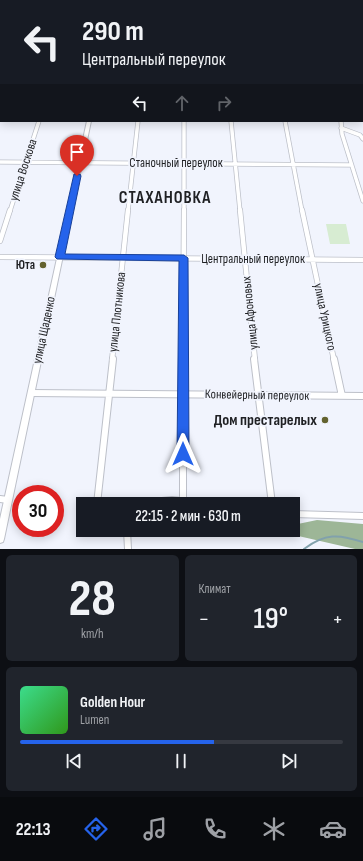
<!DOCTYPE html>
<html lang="ru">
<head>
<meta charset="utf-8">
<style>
  :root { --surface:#171b24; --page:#20242c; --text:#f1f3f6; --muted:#9ea1a6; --line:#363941; --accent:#2563eb }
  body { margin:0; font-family:"Sofia Sans Condensed",sans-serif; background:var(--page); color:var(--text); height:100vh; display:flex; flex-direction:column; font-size:15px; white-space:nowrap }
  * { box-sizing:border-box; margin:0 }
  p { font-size:13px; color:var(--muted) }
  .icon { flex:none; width:22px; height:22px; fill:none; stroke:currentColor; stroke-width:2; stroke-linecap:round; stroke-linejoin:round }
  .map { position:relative; height:549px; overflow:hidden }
  .details { display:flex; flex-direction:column; gap:6px; padding:6px; background:#0d0f14; flex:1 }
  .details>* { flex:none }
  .guide { position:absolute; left:0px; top:0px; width:363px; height:122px; box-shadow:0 2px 10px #0003; background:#171b24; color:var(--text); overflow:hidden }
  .speed { position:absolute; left:12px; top:485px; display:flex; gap:8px; font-size:20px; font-weight:700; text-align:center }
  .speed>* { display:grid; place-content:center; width:52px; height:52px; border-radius:50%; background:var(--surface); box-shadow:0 2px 10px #0003; line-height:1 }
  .speed .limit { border:6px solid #d22; background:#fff; color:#111 }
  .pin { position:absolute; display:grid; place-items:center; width:34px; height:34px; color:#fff; margin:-41px -17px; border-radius:50% 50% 50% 0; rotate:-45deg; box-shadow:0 0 4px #0007 }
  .pin .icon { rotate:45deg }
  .me { position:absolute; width:44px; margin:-22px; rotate:0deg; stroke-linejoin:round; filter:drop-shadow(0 0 3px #0008) }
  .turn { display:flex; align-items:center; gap:14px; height:84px; padding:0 16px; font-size:18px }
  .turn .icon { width:52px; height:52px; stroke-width:2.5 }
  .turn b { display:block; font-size:28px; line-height:34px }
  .lanes { display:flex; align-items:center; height:38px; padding:0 16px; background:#0003; justify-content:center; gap:20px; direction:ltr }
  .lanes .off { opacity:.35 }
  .big { font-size:30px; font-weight:600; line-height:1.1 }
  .details .tile { flex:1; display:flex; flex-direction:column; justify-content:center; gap:6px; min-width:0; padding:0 14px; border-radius:6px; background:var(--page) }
  .details .dial { align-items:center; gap:0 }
  .dial b { font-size:52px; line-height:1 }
  .song { display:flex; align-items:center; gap:12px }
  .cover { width:48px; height:48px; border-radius:6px; background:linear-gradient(135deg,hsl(150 70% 55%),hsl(110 70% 35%)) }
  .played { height:4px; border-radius:2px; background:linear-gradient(90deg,var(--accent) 60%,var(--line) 60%) }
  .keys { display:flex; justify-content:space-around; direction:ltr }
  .heat { display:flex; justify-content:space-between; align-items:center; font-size:22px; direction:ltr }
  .details .tiles { flex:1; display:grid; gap:6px; grid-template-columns:1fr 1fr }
  .tile:last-child { grid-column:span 2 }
  .trip { position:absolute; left:76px; top:497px; width:224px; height:40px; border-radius:0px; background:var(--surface); box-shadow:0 2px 10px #0003; font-weight:600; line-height:40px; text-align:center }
  .tabs { display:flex; height:64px; justify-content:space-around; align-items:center; background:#090b0e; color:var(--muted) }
  .tabs .icon { width:28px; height:28px }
  .tabs .current { color:var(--accent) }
  .tabs b { font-size:18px; color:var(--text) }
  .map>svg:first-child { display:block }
</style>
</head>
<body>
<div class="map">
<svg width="363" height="549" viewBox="0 0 363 549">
  <rect width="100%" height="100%" fill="#f1f4fd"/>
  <path fill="#d7ecd2" d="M326,224H346L350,244H330Z"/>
  <path fill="#9db697" d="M317,520L363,524V549H355L294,535L289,531L288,530H293V525Z"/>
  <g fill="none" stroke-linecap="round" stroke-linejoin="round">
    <path stroke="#81a1ac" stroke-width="2" d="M304,549C325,533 339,534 363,542"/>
    <g stroke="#bdc0c9" stroke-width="5">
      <path id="street-far2" d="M0,104L1,101
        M231,121L240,211
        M285,121L302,211
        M341,121L342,134L363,201
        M341,128L360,135L363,139
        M0,162L351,165
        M10,211L39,121
        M128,211L138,121
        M184,211V121"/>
    </g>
    <g stroke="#bdc0c9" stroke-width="6">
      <path id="street-far1" d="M240,210L255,360
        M302,210L334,360
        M0,241L10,210
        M0,257L363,260
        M112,360L128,210
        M183,360L184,210"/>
    </g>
    <g stroke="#bdc0c9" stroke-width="8">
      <path id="street" d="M254,359L272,504
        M334,359L342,396
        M31,393L363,396
        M0,499L8,500
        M183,499V359
        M97,504L113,359
        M131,504L172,500L212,504
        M293,514L363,516
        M127,530L128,549"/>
    </g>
    <g stroke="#bdc0c9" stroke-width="2">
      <path id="secondary" d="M192,0H197L195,1H190Z
        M0,40H1V42H0Z
        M362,94H363V96H362Z
        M87,121H91L4,539L3,542L0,543V519Z"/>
    </g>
    <use href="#street-far2" stroke="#fff" stroke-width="3.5"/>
    <use href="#street-far1" stroke="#fff" stroke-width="4.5"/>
    <use href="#street" stroke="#fff" stroke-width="6"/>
    <use href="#secondary" fill="#fff" fill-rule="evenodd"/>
    <path stroke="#63656a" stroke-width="1" d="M198,1L200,0"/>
  </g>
  <path fill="#2563eb" stroke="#184099" d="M74,174H80L81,176L65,254L184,255L188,258L189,454L187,458L183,459L179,458L177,454L179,261L57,259L55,257Z"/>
  <g fill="#63622f" stroke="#f1f4fd" stroke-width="1.5">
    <circle cx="43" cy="265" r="4"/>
    <circle cx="325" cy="420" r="4"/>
  </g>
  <g text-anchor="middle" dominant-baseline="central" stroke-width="3.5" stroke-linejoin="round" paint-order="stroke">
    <g font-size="13" fill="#1f2023" stroke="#f1f4fd">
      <text x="176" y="163">Станочный переулок</text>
      <text transform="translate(23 170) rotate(-72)">улица Воскова</text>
      <text x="253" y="259">Центральный переулок</text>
      <text transform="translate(117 312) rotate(-84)">улица Плотникова</text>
      <text transform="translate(250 313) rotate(-96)">улица Афоновых</text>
      <text transform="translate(325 317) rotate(78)">улица Урицкого</text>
      <text transform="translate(44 330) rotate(-78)">улица Щаденко</text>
      <text transform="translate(257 395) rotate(1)">Конвейерный переулок</text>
    </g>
    <g font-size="13" font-weight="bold" fill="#1f2023" stroke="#f1f4fd" text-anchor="end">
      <text x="35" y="265">Юта</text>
    </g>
    <g font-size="16" font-weight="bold" fill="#1f2023" stroke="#f1f4fd" text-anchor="end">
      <text x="317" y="420">Дом престарелых</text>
    </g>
    <g font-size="17" font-weight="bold" letter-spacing="1" fill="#1f2023" stroke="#f1f4fd">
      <text x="165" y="198">СТАХАНОВКА</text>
    </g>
  </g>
</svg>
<div class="speed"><div class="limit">30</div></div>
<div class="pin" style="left:77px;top:176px;background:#d93025"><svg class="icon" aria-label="arrive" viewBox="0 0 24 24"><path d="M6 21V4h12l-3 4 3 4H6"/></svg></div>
<svg class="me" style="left:183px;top:454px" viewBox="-20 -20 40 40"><path d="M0-17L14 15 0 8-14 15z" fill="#2563eb" stroke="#fff" stroke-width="4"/></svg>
<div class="trip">22:15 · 2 мин · 630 m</div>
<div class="guide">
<div class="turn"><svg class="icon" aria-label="left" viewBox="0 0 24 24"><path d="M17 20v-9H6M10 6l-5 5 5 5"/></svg><div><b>290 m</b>Центральный переулок</div></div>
<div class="lanes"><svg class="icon" aria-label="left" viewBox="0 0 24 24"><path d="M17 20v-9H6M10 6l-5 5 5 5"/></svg><svg class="icon off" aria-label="ahead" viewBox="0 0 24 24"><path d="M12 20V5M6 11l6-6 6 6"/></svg><svg class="icon off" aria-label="right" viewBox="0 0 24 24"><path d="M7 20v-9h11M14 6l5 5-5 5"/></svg></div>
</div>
</div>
<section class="details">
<div class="tiles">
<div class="tile dial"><b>28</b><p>km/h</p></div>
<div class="tile"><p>Климат</p>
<div class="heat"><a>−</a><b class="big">19°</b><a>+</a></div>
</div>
<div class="tile">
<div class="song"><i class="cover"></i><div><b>Golden Hour</b><p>Lumen</p></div></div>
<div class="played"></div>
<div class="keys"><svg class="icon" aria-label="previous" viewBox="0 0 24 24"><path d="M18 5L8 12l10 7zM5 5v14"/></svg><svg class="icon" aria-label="pause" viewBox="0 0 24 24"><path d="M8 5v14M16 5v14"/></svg><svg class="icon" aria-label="next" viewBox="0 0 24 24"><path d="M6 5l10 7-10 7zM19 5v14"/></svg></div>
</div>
</div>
</section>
<nav class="tabs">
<b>22:13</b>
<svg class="icon current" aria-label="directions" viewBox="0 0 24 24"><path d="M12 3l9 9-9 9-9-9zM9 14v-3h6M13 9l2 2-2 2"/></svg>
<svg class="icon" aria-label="music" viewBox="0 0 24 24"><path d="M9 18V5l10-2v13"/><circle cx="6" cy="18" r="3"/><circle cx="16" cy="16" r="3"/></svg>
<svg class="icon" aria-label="phone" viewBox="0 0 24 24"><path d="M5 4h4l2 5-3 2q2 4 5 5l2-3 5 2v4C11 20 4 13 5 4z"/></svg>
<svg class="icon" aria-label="climate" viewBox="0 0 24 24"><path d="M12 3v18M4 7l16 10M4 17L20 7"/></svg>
<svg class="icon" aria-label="car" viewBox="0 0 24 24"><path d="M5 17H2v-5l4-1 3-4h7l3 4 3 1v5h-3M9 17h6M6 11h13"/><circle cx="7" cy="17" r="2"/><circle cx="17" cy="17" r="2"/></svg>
</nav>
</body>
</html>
